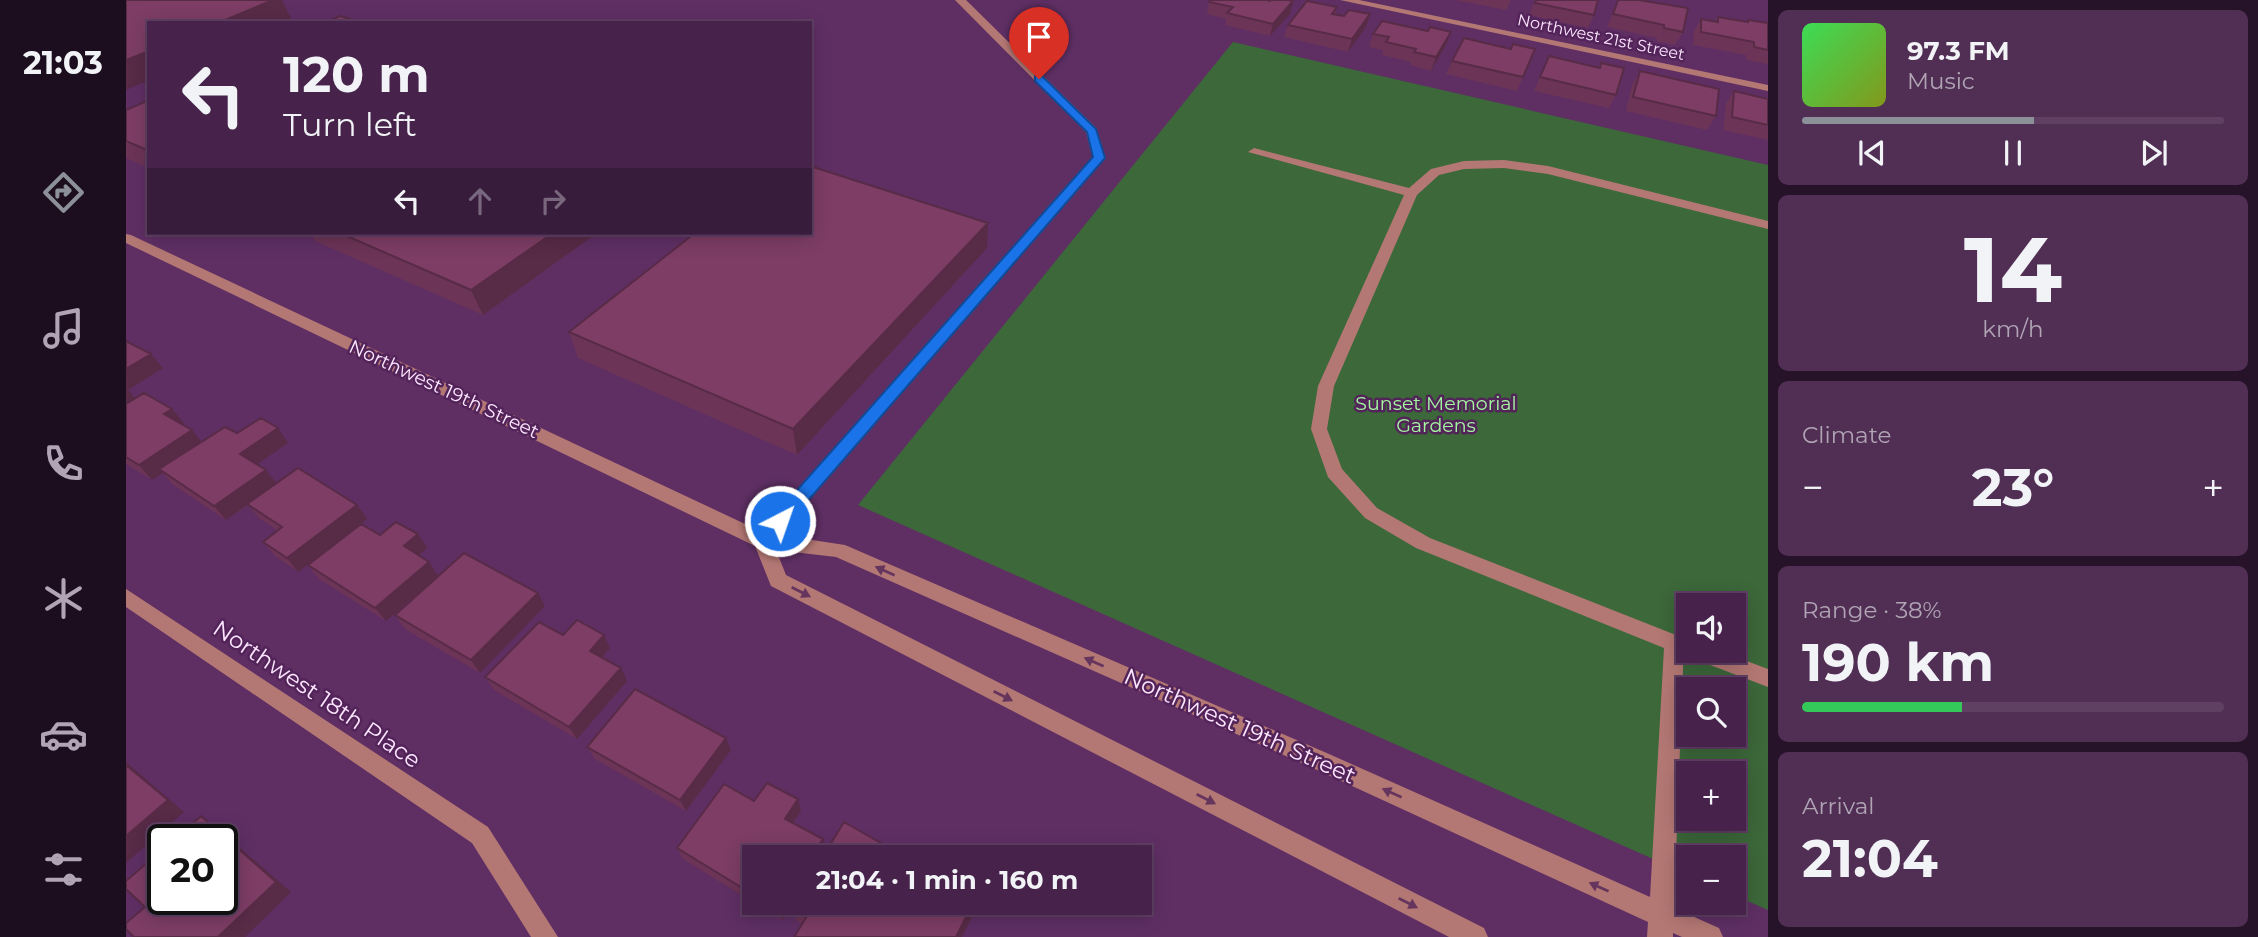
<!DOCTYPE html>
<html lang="en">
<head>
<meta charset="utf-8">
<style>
  :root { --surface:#47234b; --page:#512f55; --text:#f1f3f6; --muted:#b0a4b5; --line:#5f4063; --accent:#8c9099 }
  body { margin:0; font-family:Montserrat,sans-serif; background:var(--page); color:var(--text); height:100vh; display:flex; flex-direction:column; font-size:26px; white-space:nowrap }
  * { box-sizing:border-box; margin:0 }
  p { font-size:23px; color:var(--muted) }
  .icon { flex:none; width:38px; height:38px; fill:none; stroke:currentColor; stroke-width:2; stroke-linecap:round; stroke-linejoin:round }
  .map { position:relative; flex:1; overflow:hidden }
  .side { display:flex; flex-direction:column; gap:10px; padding:10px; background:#271329; width:490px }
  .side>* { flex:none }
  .banner { position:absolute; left:21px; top:21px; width:665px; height:214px; border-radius:0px; box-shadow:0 4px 18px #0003,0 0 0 2px var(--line); background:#47234b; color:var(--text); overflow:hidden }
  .controls { position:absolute; left:1550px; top:593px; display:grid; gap:14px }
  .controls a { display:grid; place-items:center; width:70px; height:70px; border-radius:0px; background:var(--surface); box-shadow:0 4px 18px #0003,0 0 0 2px var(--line); font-size:35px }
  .speed { position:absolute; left:21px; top:824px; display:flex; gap:14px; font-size:35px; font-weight:700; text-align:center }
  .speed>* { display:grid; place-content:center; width:91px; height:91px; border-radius:50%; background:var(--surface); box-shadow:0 4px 18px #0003,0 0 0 2px var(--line); line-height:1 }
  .speed .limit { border:4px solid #111; border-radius:10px; background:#fff; color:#111 }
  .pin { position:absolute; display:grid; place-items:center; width:60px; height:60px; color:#fff; margin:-72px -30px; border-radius:50% 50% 50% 0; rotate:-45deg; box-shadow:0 0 7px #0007 }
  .pin .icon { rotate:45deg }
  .me { position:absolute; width:77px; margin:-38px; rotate:41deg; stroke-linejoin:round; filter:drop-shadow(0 0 5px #0008) }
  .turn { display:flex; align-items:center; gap:24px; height:147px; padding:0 21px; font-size:32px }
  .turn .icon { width:91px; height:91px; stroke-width:2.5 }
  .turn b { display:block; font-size:49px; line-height:60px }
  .lanes { display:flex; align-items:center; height:66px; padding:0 21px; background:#0003; justify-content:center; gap:35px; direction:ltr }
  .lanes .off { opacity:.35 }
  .big { font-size:52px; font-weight:700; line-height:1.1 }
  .side .widget { flex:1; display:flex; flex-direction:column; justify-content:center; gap:10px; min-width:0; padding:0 24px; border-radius:10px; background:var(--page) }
  .side .dial { align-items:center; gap:0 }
  .dial b { font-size:91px; line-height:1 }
  .song { display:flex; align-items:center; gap:21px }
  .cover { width:84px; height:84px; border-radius:10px; background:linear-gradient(135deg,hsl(130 70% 55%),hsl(70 70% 35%)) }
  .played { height:7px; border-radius:4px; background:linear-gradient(90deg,var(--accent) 55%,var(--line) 55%) }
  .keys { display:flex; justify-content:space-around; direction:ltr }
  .heat { display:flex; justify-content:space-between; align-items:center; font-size:38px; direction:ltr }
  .charge { height:10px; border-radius:5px; background:linear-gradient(90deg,#34c759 38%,var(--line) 0) }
  .trip { position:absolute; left:616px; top:845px; width:410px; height:70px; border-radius:0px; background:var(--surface); box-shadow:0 4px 18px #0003,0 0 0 2px var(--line); font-weight:700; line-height:70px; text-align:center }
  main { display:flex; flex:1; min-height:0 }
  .tab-bar { display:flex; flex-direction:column; width:126px; justify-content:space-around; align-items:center; background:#1c0e1e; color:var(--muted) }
  .tab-bar .icon { width:49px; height:49px }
  .tab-bar .on { color:var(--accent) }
  .tab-bar b { font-size:32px; color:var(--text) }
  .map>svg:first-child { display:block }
</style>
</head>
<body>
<main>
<nav class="tab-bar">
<b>21:03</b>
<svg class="icon on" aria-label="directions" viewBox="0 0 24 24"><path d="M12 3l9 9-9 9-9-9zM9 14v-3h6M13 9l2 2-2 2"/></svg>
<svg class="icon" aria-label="music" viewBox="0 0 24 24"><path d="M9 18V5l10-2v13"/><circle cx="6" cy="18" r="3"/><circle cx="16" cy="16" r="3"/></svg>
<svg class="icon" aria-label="phone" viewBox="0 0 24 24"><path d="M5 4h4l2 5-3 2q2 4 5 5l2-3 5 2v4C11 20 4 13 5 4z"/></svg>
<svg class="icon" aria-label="climate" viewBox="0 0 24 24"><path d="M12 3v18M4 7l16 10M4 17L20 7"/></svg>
<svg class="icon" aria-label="car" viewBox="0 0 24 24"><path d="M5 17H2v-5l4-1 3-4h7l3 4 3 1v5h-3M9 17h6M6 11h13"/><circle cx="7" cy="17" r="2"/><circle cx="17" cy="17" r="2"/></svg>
<svg class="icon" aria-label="filters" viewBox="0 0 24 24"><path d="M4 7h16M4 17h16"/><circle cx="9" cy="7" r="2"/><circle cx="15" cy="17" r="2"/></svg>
</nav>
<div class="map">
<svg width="1642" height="937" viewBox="0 0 1642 937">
  <rect width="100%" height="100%" fill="#5f2f64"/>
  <path fill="#3c683a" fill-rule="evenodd" d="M1107,42L1642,165V910L1608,895V858H1563V875L732,505ZM1563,606H1608V651H1563ZM1563,690H1608V735H1563ZM1563,774H1608V819H1563Z"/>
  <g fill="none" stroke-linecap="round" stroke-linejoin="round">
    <path fill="#b47874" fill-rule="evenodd" d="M829,0H840L970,128L979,158L653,535L719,545L1203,754L1524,897L1538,648L1290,548L1239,518L1202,477L1185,429L1192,386L1278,195L1122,152L1128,148L1283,188L1305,169L1338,161L1378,160L1422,166L1642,221V229L1422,174L1378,168L1338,169L1313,175L1291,195L1208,386L1201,429L1216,469L1251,508L1304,538L1555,637L1558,643L1548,908L1593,928L1597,937H1556L1547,933V937H1521L1522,922L1187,768L710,557L650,550L660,575L1358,928L1362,937H1323L645,586L629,546L0,243V234L5,235L634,531L967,158L960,132Z
      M1214,0H1233L1642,85V91Z
      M0,589L362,827L432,937H405L346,843L0,607Z
      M1563,645V651H1594L1642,669V687L1563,657L1560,651Z"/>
  </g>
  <path fill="#6c3457" d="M1329,0H1385L1380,10Z
    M1409,0H1472L1468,15L1462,28L1403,15Z
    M1492,0L1557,32L1549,45L1531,41V38L1481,27Z
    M1167,1L1164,14L1144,36L1099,25L1100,19L1081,14L1083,2Z
    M1211,7L1209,15L1218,16L1244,14L1240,27L1222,52L1158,37L1162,25Z
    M1592,17L1621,22L1622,20L1642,23V64L1620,60V55L1567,45L1568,31L1575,19L1589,21Z
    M1302,31L1325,32L1320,45L1305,71L1284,65L1285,62L1256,55L1257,50L1243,47L1247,34Z
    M1385,49H1409L1391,91L1320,74L1326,61Z
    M1423,56L1473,67L1475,63L1490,95L1483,108L1408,91Z
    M1514,71L1590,116L1581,130L1500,111L1506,85Z
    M1608,91L1642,99V140L1597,130L1600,104Z
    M23,100V168L0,158V110Z
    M862,223L861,248L671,455L452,358L443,332Z
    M185,233H471L357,315L189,241Z
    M0,341L37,368L2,390L9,398L58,423L56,425L76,442L111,433L162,443L131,464L151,483L231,505L241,519L172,572L149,556L137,542L152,531L133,518L122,505L100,520L46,484L37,473L26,480L0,464Z
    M254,535L301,548L293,555L303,562L312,576L260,621L193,579L182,565Z
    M412,593L419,606L354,673L279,629L269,615Z
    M437,635L484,648L476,658L501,681L451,739L368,690L359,677Z
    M461,747L605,750L560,811L469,759Z
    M672,799L675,811L667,823L699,851L695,858H628V903L557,859L551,848L628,801Z
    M629,903H666L656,920Z
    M665,906L849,911L836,937H668L676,924L670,920Z"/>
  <path fill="#582b47" d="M147,0H156L165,19L157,23H92Z
    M1167,1L1164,14L1144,36L1147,24Z
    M1244,14L1240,27L1222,52L1226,39Z
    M1325,32L1320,45L1305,71L1310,57Z
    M23,51V80L0,90V60Z
    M862,223L861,248L671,455L667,429Z
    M427,233H471L357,315L345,290Z
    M25,354L37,368L2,390L13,403L0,412V369Z
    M46,409L58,423L50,429L38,414Z
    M152,428L162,443L126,468L114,454Z
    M66,430L78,445L33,469L37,473L26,480L13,465Z
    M140,470L151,484L100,520L88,506Z
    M231,505L241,519L172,572L161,558Z
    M292,534L301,548L287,560L278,546Z
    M303,562L312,576L260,621L249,608Z
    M412,593L419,606L354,673L345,660Z
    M478,635L484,648L470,664L464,651Z
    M495,668L501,681L451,739L443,727Z
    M600,738L605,750L560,811L554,800Z
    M0,762L58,812L0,863Z
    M672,799L675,811L662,830L659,819Z
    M75,816L91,828L165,892L119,937H92Z
    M697,839L699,851L695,858H685Z
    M656,903H666L656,920L652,910Z
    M847,903H850L849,911L836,937H830Z"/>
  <path fill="#7d3d65" stroke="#582b47" stroke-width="2" d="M0,0H147L92,23H23V51L0,60Z
    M1085,0H1140L1144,1L1145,0H1162L1167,1L1147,24L1101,13L1107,7L1083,2Z
    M1410,0H1472L1468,15L1409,3Z
    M1492,0H1513L1562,8L1557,32L1538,28V25L1487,14Z
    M1181,1L1211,7L1206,14L1218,16L1223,10L1244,14L1226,39L1162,25Z
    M214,16L237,23H198Z
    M1592,17L1622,22V20L1642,23V50L1628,47V42L1575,32V19L1592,22Z
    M1256,21L1302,31L1304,27L1325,32L1310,57L1288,52L1290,49L1260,42L1263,37L1247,34Z
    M1338,38L1385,49L1387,44L1409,49L1397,77L1326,61Z
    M1423,56L1474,68L1475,63L1498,68L1490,95L1414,77Z
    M1514,71L1593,89L1590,116L1507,97Z
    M1608,91L1642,99V125L1606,117Z
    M23,100V151L0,141V110Z
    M684,166L862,223L667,429L443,332L569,233H684Z
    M214,233H427L345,290Z
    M0,341L25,354L0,369Z
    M18,393L46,409L38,414L66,430L13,465L0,457V404Z
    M135,418L152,428L114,454L140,470L88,506L33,469L99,427L111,433Z
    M172,468L231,505L161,558L137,542L156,527L121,504Z
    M270,522L292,534L278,546L303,562L249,608L182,565L235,524L254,535Z
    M338,553L412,593L345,660L269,615Z
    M451,620L478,635L464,651L495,668L443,727L359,677L413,622L437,635Z
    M509,689L600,738L554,800L461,747Z
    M0,765L42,800L0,836Z
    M641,783L672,799L659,819L697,839L685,858H628V895L551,848L598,784L628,801Z
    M75,816L150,882L92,937H8L0,929V923L19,907L0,889V881L37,849V900H96V840H48Z
    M718,822L781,858H696Z
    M641,903H656L652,910Z
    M667,903H847L830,937H668L681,916L665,906Z"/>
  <defs><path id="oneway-solid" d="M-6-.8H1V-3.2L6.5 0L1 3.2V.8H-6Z" transform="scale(1.75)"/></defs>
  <g fill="#66355e">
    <use href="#oneway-solid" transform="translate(759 571) rotate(-156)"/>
    <use href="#oneway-solid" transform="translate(675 592) rotate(27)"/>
    <use href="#oneway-solid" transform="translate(968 662) rotate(-156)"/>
    <use href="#oneway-solid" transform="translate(877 696) rotate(27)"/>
    <use href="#oneway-solid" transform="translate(1266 793) rotate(-156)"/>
    <use href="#oneway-solid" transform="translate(1080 799) rotate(27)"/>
    <use href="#oneway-solid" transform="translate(1473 887) rotate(-156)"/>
    <use href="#oneway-solid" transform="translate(1282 903) rotate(27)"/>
  </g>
  <path fill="#1a73e8" stroke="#114b97" stroke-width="2" d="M909,76H916L970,129L979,158L660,526H648L645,521L648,516L967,157L961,132L909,81Z"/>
  <g text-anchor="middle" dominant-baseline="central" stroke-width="5" stroke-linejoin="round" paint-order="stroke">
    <g font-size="16" fill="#fde6ff" stroke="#532459">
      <text transform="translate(1475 37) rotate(12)">Northwest 21st Street</text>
    </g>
    <g font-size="19" fill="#fde6ff" stroke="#532459">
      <text transform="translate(318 389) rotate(25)">Northwest 19th Street</text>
    </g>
    <g font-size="19" fill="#a4f6a1" stroke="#532459">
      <text x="1310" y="403">Sunset Memorial<tspan x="1310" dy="22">Gardens</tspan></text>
    </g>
    <g font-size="23" fill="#fde6ff" stroke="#532459">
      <text transform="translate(191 694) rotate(34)">Northwest 18th Place</text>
      <text transform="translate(1114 726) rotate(24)">Northwest 19th Street</text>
    </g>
  </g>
</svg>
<div class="controls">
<a><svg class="icon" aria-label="sound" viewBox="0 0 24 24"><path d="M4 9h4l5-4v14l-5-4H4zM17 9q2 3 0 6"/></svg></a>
<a><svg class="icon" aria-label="search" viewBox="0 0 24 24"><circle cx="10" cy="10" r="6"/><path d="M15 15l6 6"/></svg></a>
<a>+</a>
<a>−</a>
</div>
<div class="speed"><div class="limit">20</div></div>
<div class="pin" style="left:913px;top:79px;background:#d93025"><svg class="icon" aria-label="arrive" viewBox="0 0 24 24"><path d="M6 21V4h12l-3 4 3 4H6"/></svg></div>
<svg class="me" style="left:654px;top:521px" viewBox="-20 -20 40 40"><circle r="17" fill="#1a73e8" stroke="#fff" stroke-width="3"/><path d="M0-11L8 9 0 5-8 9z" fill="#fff"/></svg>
<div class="trip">21:04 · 1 min · 160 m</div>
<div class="banner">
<div class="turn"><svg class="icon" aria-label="left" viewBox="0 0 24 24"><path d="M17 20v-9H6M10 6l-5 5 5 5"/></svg><div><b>120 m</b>Turn left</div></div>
<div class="lanes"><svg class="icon" aria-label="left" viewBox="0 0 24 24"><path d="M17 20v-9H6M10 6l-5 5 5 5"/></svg><svg class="icon off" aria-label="ahead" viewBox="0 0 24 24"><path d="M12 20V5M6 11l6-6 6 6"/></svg><svg class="icon off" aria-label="right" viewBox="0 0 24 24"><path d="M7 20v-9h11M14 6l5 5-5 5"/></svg></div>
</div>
</div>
<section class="side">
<div class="widget">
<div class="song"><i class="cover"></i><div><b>97.3 FM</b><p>Music</p></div></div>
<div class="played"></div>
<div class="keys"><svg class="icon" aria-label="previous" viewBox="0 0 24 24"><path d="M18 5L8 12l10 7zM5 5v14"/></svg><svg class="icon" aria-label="pause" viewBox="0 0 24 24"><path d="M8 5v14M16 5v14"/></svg><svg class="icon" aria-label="next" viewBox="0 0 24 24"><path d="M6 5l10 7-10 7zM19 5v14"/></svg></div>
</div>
<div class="widget dial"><b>14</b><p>km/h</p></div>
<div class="widget"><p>Climate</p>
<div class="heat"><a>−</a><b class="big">23°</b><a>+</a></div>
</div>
<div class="widget"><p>Range · 38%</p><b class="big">190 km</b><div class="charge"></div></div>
<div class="widget"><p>Arrival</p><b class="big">21:04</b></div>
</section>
</main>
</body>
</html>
